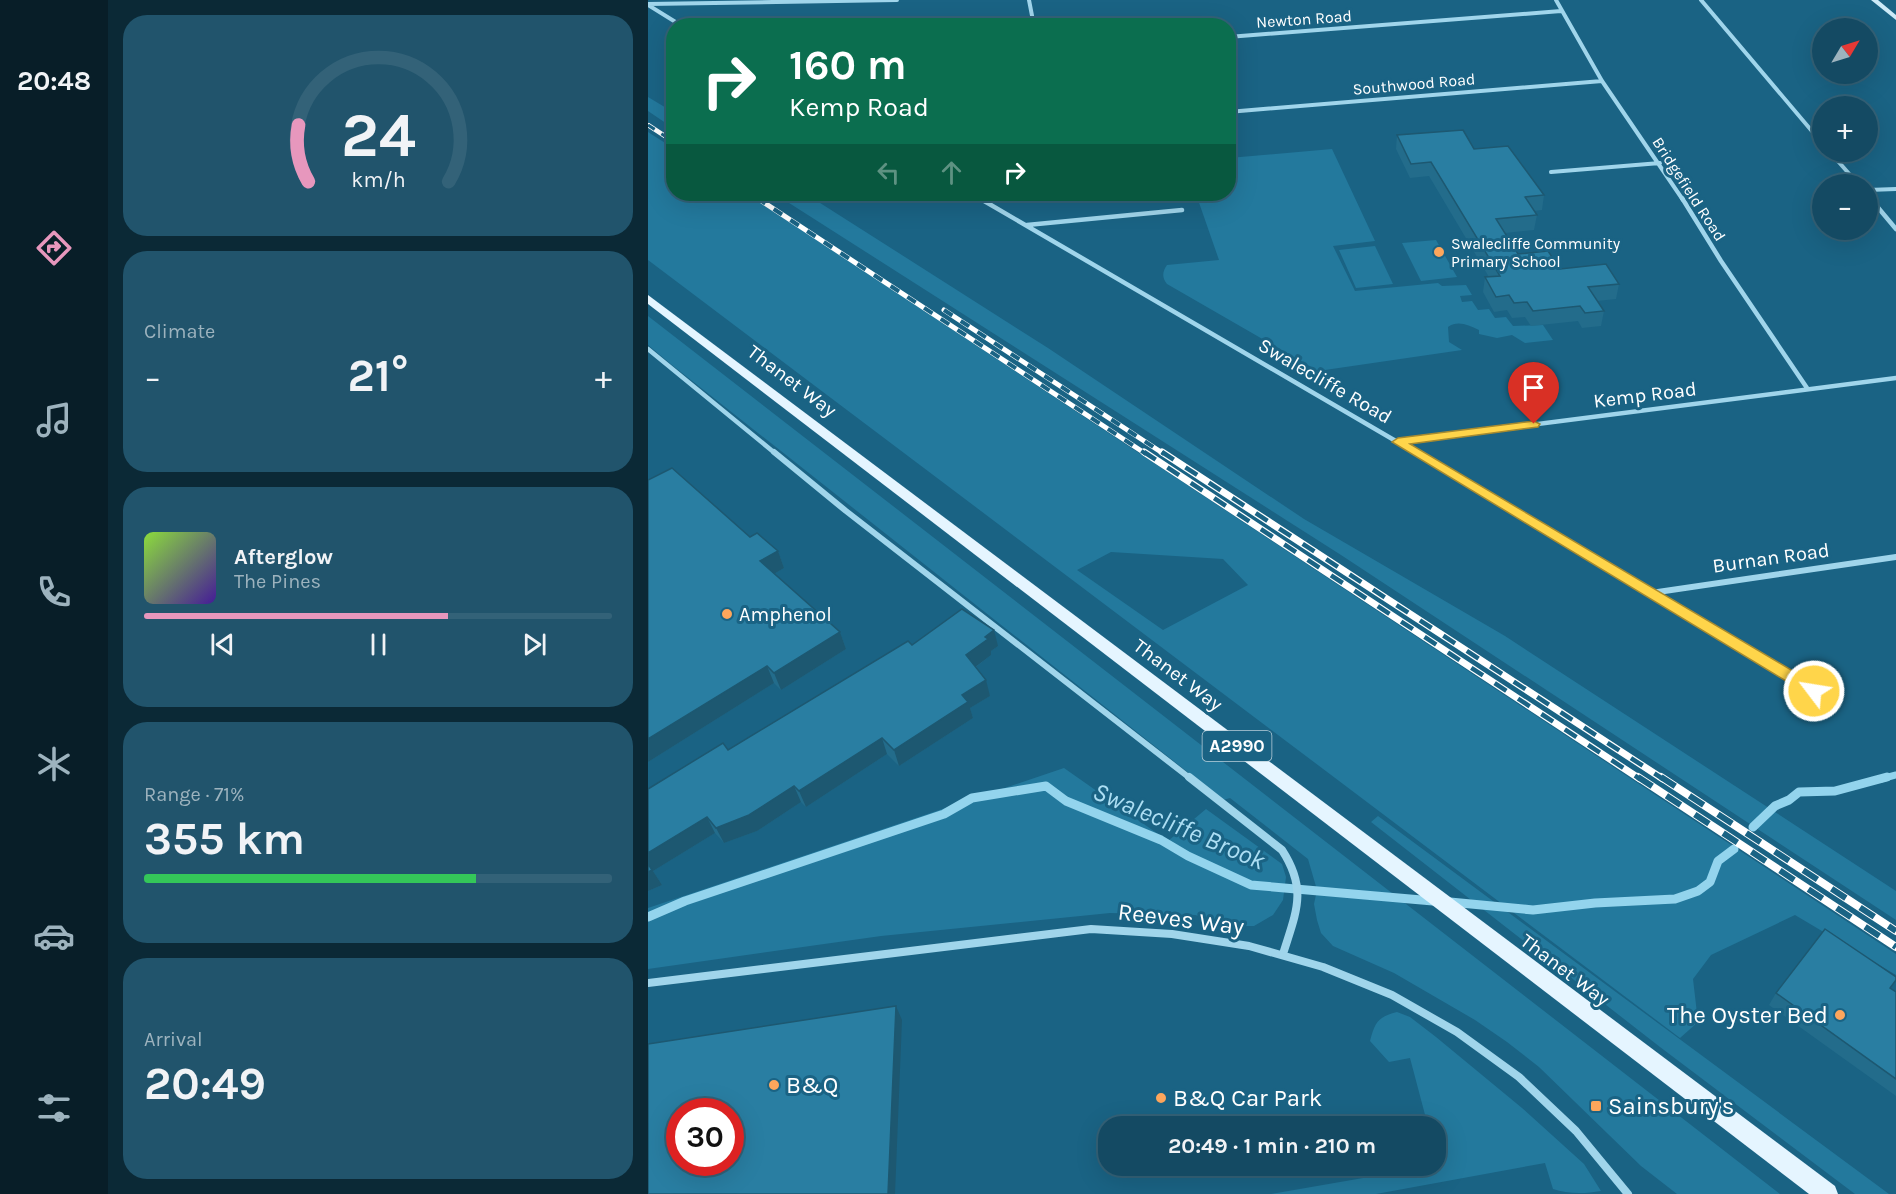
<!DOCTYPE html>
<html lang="en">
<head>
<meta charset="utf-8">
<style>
  :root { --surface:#144a63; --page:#21546c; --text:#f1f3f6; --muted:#9db3be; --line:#336278; --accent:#e797bd }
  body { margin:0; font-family:Karla,sans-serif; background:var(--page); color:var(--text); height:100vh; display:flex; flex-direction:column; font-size:22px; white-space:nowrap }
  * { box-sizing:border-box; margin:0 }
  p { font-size:20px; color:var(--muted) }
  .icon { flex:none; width:33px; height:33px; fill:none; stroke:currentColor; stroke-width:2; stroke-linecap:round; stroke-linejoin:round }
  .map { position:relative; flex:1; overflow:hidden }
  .panel { display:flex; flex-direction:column; gap:15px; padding:15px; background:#0b2936; width:540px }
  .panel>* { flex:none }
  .guide { position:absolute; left:18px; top:18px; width:570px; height:183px; border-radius:24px; box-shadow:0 6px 24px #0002,0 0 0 2px var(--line); background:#0b6e4f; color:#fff; overflow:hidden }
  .needle { width:39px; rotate:52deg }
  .controls { position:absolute; left:1164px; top:18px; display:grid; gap:12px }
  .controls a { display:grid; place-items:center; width:66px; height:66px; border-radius:50%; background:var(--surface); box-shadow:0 6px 24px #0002,0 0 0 2px var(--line); font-size:30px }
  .speed { position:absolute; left:18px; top:1098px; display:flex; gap:12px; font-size:30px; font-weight:700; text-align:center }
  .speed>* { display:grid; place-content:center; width:78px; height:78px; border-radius:50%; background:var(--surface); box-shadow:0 6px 24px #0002,0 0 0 2px var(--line); line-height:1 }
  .speed .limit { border:9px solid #d22; background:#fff; color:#111 }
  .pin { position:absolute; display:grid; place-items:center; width:51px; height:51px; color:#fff; margin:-62px -26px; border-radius:50% 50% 50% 0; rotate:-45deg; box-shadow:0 0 6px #0007 }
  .pin .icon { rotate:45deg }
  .me { position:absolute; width:66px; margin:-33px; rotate:301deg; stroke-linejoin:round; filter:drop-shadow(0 0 4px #0008) }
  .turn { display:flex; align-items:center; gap:21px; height:126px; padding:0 24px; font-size:27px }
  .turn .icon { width:78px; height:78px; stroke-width:2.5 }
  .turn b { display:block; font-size:42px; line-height:51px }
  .lanes { display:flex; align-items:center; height:57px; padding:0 24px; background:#0003; justify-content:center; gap:30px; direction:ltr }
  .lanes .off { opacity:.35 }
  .big { font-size:45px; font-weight:700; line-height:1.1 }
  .panel .widget { flex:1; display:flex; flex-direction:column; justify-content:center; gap:9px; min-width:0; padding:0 21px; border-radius:24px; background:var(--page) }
  .panel .dial { align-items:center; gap:0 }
  .dial svg { height:156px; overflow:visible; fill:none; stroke:var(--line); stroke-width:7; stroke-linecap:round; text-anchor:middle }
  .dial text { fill:var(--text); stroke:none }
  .song { display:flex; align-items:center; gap:18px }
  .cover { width:72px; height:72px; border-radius:9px; background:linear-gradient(135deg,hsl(90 70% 55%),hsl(260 70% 35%)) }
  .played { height:6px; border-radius:3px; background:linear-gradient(90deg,var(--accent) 65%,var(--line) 65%) }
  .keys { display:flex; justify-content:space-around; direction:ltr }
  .heat { display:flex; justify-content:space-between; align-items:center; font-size:33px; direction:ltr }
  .charge { height:9px; border-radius:4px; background:linear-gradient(90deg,#34c759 71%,var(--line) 0) }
  .trip { position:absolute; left:450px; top:1116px; width:348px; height:60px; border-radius:24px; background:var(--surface); box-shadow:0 6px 24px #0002,0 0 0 2px var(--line); font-weight:700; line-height:60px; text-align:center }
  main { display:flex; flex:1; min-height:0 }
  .menu { display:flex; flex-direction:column; width:108px; justify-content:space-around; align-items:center; background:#081e28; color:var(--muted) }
  .menu .icon { width:42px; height:42px }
  .menu .selected { color:var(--accent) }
  .menu b { font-size:27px; color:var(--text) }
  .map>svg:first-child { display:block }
</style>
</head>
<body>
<main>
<nav class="menu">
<b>20:48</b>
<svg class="icon selected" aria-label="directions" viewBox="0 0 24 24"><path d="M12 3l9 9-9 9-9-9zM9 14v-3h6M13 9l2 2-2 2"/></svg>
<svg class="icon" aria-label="music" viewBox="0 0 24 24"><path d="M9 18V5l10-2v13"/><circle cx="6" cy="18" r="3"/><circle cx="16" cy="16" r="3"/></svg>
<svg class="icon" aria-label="phone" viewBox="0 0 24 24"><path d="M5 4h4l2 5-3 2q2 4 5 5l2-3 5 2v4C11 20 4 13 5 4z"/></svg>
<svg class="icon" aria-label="climate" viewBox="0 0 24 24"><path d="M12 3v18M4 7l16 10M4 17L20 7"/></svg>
<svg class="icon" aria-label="car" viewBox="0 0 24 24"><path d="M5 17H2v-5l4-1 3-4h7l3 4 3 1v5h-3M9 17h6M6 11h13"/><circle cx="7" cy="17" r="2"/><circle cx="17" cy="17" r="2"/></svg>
<svg class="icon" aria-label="filters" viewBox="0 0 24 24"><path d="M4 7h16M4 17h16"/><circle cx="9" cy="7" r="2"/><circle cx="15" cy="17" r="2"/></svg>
</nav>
<section class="panel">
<div class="widget dial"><svg viewBox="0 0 100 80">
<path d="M14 69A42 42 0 1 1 86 69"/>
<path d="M14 69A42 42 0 0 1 9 40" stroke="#e797bd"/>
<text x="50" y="56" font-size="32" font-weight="700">24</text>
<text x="50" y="72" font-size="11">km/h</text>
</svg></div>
<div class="widget"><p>Climate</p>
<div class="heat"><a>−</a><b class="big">21°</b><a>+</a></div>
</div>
<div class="widget">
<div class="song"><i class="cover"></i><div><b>Afterglow</b><p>The Pines</p></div></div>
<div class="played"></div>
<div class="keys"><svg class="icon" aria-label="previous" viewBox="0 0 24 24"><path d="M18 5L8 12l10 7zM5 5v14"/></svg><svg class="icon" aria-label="pause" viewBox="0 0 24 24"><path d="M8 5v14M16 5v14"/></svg><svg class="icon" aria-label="next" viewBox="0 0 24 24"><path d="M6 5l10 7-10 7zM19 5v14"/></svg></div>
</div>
<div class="widget"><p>Range · 71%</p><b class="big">355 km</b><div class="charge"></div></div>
<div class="widget"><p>Arrival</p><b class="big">20:49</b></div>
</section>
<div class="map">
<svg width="1248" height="1194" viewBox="0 0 1248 1194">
  <rect width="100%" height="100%" fill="#1a6384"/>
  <path fill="#23799d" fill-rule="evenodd" d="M0,97L25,112V128L0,111Z
    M0,132L25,148L26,194H98L107,199L1248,954V975L1147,915L1063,955L1045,979L1050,1022L1032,1038L0,260ZM463,552L575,559L600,585L515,630L429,570Z
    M684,149L727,241L685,246L707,291L790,283L794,286L818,285L824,295L812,296L814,302L824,301L830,310L841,309L847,318L858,317L865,326L895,325L905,340L877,343L864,335L849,338L831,334V330C820,325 810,320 800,327L801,342L814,350L670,371L519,284C514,278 514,272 519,265L571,260L548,194H580L581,158Z
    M127,194H158L400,348L656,519L857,636L1248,891V920L693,555Z
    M788,240L809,277L773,281L754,243Z
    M727,246L745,284L708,288L691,250Z
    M0,316L1132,1194H1029L993,1166L891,1067L859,1042L827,1020L746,973L685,946L673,933L669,920L666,904L669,890L660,859L582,798L575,800L24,365L0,345Z
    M416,768L520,841L558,809L634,864L638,877L635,900L625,915L606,926H590L547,915L462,913L233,936L0,969V908Z
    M730,816L1241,1194H1207L1012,1047L723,822Z
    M749,1012L762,1017L788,1037L874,1108L936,1164L953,1191C937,1194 919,1194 905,1189L897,1163L728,1194H623L767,1169V1166H788V1126H780L762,1058L741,1062L722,1041C727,1022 730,1017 749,1012Z"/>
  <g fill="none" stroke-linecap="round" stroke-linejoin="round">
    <path stroke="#93d4ed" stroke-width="7" d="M1233,779L1248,775"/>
    <path stroke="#93d4ed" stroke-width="9" d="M1105,827L1127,806L1141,800L1151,792L1187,791L1239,777
      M802,902L885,910L947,903L1027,899L1050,891L1062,882L1070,861L1086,849
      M0,917L37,901L296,814L324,798L398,786L418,801L513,840L540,856L603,885L785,901"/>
    <path stroke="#a0d5eb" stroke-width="4" d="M381,0L386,26
      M908,0L954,81L1035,200
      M1053,0L1174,143
      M0,4L249,0
      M0,5L34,26
      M580,37L913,11
      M580,112L954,81
      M1182,152L1210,184
      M903,172L1012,163
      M1220,190L1248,189
      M324,194L334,200
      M1220,196L1223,200"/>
    <path stroke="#a0d5eb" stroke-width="4.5" d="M331,198L770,454
      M1034,198L1073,261L1159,388
      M1222,198L1248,229
      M379,225L534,210
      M0,349L128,454
      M750,442L1248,378"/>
    <path stroke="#a0d5eb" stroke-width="6" d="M126,452L198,511L543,779
      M767,452L1166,691L1181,688
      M1003,593L1248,557
      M1161,707L1166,691"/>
    <path stroke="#a0d5eb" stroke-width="8" d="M541,777L634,850C660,890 648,912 635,954
      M0,983L443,929L524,934L601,946L675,967L744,995L809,1032L871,1077L928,1131L980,1194"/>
    <path fill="#cceaf8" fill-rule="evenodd" d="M1223,0H1230L1248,15V20Z"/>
    <path fill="#e5f5ff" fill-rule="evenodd" d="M0,295L1187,1186L1190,1194H1161L0,304Z"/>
    <g stroke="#fff" stroke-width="4.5">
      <path id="rail-far3" d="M0,125L26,142
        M103,194L111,200"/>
    </g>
    <g stroke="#fff" stroke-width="5">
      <path id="rail-far2" d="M109,198L498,454
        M296,310L516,454"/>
    </g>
    <g stroke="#fff" stroke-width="7">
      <path id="rail-far1" d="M496,452L992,779
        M514,452L1015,779"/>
    </g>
    <g stroke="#fff" stroke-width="8">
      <path id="rail" d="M990,777L1248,947
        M1013,777L1248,931"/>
    </g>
    <use href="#rail-far3" stroke="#1a6384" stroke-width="3" stroke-dasharray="8" stroke-linecap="butt"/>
    <use href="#rail-far2" stroke="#1a6384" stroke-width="4" stroke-dasharray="10" stroke-linecap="butt"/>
    <use href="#rail-far1" stroke="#1a6384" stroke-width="4.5" stroke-dasharray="14" stroke-linecap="butt"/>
    <use href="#rail" stroke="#1a6384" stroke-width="6" stroke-dasharray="17" stroke-linecap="butt"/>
  </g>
  <path fill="#236c8b" d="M749,135L826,149L896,195L894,210L886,211L889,215L886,230L857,233L870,254L912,269L971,284L968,299L949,301L956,311L953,326L934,328L930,321L883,326L877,317L864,318L859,310L846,312L835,292L837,277H841L781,176L762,178L748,149Z
    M0,480L102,537L130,551L136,568L126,574L192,632L198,649L133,690L126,683L0,762Z
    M264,645L350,646L343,651V655L328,667L342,696L322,708L325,718L251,766L239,754L158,807L153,802L109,831L76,843L67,833L5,871L14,885L0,891V789L80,750Z
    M1242,988L1248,992V1096L1121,1005L1128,993Z"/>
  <path fill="#1d5871" d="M130,551L136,568L119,578L112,561Z
    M346,630L350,646L343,651V655L322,671L318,655L337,637Z
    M192,632L198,649L133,690L126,673Z
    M119,666L126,683L0,762V739Z
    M338,680L342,696L322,708L325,718L251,766L246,750L314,695Z
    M234,738L239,754L158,807L151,791Z
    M146,786L153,802L109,831L76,843L68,828Z
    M59,817L67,833L5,871L14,885L0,891V853Z
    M248,1006L254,1020L247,1194H240Z"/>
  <path fill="#297ea2" stroke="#1d5871" stroke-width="1.5" fill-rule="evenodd" d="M815,130L826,149L860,146L896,195L877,197L889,215L848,219L870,254L900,251L912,269L958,264L971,284L940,287L956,311L937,313L932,306L885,311L879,302L866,303L861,295L848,297L837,277L852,276L783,162L763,164L749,135Z
    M24,468L102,537L109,533L130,551L112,561L192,632L126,673L119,666L0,739V480Z
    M314,609L346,630L337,637L340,639L318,655L338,680L314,695L320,702L246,750L234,738L151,791L146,786L101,815L68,828L59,817L0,853V789L75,743L80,750L260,641L264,645Z
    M0,864L4,870L0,872Z
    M1177,929L1248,977V980L1242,988L1248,992V1079L1128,993Z
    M248,1006L240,1194H0V1044ZM32,1112H82V1162H32Z"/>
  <path fill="#ffd54a" stroke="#a68a30" stroke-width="1.5" d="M886,421L892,424L890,427L762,444L1172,687L1174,691L1172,695H1161L744,442L750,438Z"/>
  <g fill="#fda65c" stroke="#1a6384" stroke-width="2">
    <circle cx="791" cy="252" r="6"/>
    <circle cx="79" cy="614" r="6"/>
    <circle cx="1192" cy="1015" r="6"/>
    <circle cx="126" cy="1085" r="6"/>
    <circle cx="513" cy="1098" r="6"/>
    <rect x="942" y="1100" width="12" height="12" rx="3"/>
  </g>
  <g text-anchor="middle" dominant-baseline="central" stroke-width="6" stroke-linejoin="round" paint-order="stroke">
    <g font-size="16" fill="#fff" stroke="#1a6384">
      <text transform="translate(656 19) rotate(-4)">Newton Road</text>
      <text transform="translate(766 84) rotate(-5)">Southwood Road</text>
      <text transform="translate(1041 189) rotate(57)">Bridgefield Road</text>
    </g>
    <g font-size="16" fill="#fff" stroke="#1a6384" text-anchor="start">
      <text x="803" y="243">Swalecliffe Community<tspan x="803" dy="18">Primary School</tspan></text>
    </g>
    <rect fill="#1a6384" stroke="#bad0da" stroke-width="1.5" x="554.5" y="731" width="69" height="30" rx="4.5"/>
    <g font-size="18" font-weight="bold" fill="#fff">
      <text x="589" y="746">A2990</text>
    </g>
    <g font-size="20" fill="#fff" stroke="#1a6384">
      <text transform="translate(144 381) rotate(37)">Thanet Way</text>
      <text transform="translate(677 381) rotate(30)">Swalecliffe Road</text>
      <text transform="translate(997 395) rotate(-7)">Kemp Road</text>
      <text transform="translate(1123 558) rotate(-8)">Burnan Road</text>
      <text transform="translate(530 675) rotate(37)">Thanet Way</text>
      <text transform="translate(917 970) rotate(37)">Thanet Way</text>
    </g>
    <g font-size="20" fill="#fff" stroke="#1a6384" text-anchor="start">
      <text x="91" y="614">Amphenol</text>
    </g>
    <g font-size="24" fill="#fff" stroke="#1a6384">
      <text transform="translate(533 919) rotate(7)">Reeves Way</text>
    </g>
    <g font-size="24" fill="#fff" stroke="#1a6384" text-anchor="start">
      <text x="1180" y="1015" text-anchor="end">The Oyster Bed</text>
      <text x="138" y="1085">B&amp;Q</text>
      <text x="525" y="1098">B&amp;Q Car Park</text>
      <text x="960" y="1106">Sainsbury's</text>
    </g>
    <g font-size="26" font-style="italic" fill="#acdef3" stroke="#1a6384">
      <text transform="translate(531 826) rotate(23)">Swalecliffe Brook</text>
    </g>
  </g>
</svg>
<div class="controls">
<a><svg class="needle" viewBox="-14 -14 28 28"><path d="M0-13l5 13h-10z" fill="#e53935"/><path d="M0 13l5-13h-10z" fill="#9db3be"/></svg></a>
<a>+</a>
<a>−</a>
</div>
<div class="speed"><div class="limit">30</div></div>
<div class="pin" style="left:886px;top:424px;background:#d93025"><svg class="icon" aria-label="arrive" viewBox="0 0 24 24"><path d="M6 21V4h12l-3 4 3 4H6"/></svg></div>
<svg class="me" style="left:1166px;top:691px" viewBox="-20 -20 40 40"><circle r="17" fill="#ffd54a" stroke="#fff" stroke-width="3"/><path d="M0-11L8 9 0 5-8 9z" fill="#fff"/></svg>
<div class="trip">20:49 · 1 min · 210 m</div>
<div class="guide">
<div class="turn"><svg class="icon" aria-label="right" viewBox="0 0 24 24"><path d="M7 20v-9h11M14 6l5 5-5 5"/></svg><div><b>160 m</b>Kemp Road</div></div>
<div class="lanes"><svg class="icon off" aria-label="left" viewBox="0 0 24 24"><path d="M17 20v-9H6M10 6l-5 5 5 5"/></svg><svg class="icon off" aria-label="ahead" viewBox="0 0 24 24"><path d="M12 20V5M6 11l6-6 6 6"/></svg><svg class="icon" aria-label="right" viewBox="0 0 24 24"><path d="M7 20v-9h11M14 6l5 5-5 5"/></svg></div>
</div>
</div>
</main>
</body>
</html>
